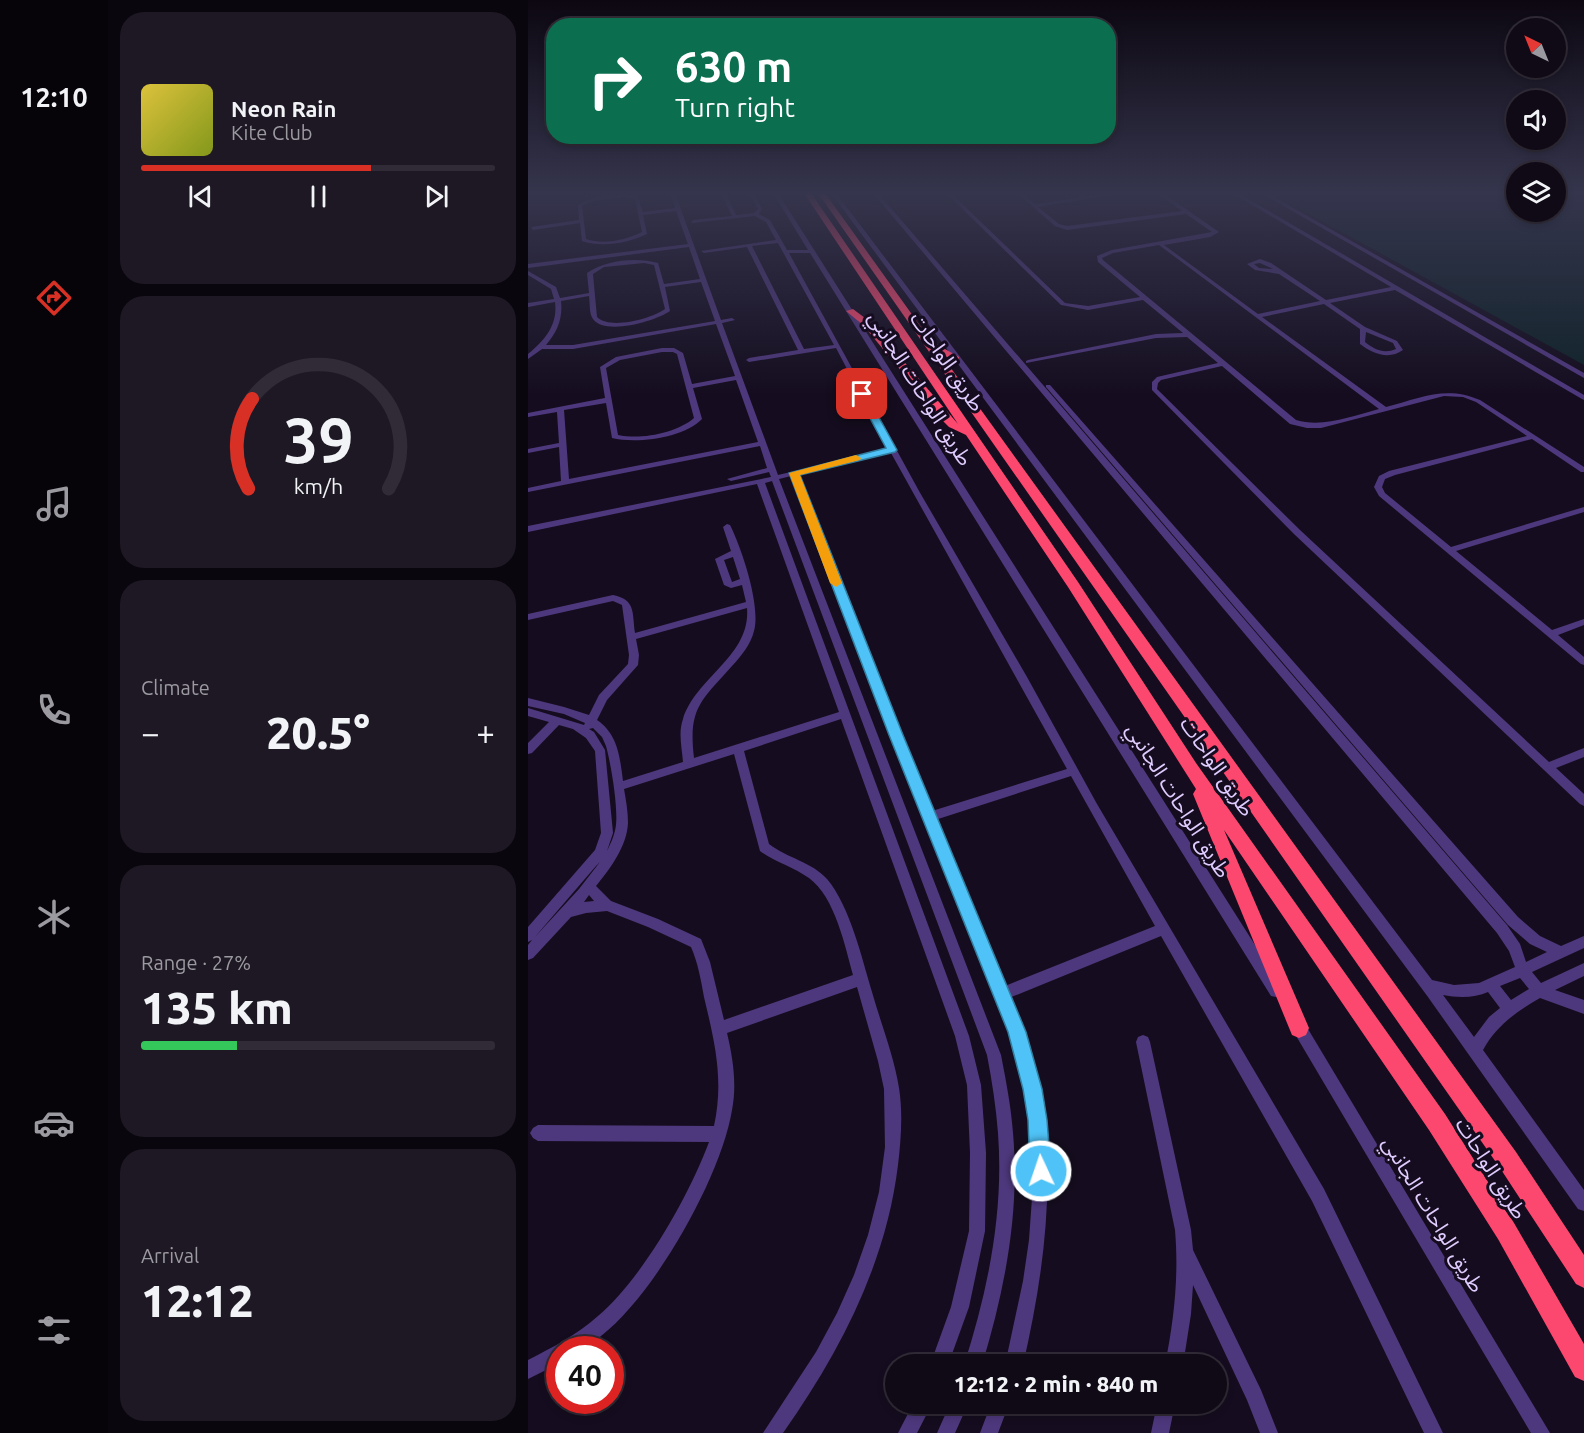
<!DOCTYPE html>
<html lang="en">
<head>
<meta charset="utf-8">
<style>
  :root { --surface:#100a17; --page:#1e1824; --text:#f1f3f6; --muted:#9c9aa1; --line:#302b36; --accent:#d93025 }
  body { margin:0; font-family:Ubuntu,"Noto Sans Arabic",sans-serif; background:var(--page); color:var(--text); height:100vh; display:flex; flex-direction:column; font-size:22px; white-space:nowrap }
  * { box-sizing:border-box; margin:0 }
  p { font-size:20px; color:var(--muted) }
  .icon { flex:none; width:33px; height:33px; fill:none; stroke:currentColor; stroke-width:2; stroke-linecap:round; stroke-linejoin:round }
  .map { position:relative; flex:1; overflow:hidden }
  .details { display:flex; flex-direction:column; gap:12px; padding:12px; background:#09060d; width:420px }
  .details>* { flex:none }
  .banner { position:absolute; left:18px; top:18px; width:570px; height:126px; border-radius:24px; box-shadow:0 3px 9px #0003,0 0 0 2px var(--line); background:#0b6e4f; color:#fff; overflow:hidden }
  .needle { width:39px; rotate:317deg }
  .buttons { position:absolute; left:978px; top:18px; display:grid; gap:12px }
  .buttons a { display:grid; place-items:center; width:60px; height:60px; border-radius:50%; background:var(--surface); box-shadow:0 3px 9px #0003,0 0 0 2px var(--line); font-size:30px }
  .speed { position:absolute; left:18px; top:1336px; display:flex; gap:12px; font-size:30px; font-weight:700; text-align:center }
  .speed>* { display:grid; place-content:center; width:78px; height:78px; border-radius:50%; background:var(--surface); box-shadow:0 3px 9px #0003,0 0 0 2px var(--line); line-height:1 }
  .speed .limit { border:9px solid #d22; background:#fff; color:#111 }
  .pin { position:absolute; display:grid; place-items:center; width:51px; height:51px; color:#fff; margin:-26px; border-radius:12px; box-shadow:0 3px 9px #0006 }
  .me { position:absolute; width:66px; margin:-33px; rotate:357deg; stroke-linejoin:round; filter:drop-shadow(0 0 4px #0008) }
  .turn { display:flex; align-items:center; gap:21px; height:126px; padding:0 30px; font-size:27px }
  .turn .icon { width:78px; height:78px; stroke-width:2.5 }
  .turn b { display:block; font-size:42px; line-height:51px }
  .big { font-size:45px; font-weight:800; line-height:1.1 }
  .details .tile { flex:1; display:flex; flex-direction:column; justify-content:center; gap:9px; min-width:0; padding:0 21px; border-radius:24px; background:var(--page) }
  .details .dial { align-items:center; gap:0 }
  .dial svg { height:156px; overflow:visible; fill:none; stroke:var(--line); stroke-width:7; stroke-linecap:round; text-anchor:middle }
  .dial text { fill:var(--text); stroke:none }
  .song { display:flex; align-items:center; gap:18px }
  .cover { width:72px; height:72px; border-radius:9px; background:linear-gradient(135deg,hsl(50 70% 55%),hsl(70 70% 35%)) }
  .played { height:6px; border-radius:3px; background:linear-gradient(90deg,var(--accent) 65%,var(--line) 65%) }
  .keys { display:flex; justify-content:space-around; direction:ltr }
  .heat { display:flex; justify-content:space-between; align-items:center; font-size:33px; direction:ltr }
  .charge { height:9px; border-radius:4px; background:linear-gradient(90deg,#34c759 27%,var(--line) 0) }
  .trip { position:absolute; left:357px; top:1354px; width:342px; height:60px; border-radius:30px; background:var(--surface); box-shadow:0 3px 9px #0003,0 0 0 2px var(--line); font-weight:800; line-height:60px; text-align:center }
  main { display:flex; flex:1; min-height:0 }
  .dock { display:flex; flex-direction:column; width:108px; justify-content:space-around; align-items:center; background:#060409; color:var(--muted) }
  .dock .icon { width:42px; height:42px }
  .dock .current { color:var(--accent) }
  .dock b { font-size:27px; color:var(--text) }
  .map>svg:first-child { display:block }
</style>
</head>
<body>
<main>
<nav class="dock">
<b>12:10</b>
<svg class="icon current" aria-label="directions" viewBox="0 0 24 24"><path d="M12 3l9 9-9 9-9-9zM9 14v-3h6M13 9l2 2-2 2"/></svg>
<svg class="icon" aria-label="music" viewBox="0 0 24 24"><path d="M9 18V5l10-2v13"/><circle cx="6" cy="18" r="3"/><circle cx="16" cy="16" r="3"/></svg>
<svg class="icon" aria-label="phone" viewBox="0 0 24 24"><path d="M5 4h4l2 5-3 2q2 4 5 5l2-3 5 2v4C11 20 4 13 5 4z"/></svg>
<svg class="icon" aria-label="climate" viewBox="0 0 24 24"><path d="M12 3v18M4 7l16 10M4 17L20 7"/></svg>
<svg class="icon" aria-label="car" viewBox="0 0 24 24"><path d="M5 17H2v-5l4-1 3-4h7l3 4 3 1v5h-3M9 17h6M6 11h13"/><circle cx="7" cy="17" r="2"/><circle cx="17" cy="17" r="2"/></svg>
<svg class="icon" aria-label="filters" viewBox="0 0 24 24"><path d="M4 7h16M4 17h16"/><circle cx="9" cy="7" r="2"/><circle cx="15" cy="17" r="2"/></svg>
</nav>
<section class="details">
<div class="tile">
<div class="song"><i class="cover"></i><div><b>Neon Rain</b><p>Kite Club</p></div></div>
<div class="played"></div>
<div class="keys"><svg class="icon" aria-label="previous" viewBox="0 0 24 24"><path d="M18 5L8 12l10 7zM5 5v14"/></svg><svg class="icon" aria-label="pause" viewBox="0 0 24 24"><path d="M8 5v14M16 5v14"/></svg><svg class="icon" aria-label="next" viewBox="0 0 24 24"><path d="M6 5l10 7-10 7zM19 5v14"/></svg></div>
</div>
<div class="tile dial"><svg viewBox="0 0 100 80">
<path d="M14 69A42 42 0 1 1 86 69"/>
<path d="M14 69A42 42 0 0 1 16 23" stroke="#d93025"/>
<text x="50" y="56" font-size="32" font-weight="700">39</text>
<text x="50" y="72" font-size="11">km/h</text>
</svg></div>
<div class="tile"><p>Climate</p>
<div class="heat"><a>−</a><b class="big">20.5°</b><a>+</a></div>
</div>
<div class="tile"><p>Range · 27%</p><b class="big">135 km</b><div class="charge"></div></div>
<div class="tile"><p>Arrival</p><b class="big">12:12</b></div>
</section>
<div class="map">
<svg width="1056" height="1433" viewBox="0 0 1056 1433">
  <rect width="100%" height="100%" fill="#150d1f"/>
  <path fill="#102329" d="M743,193H988V212H1028V193H1056V365Z"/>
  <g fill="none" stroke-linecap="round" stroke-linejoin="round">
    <path fill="#4e387d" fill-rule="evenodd" d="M142,193H147L193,320L204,318L207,320L194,323L250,475L361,449L308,348L221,362L218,360L221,358L270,350L219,247L176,253L173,251L248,240L238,222L227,216L163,223L165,220L204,216L193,193H198L208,215L226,213L230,209L221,193H226L234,209L231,214L242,220L259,250H280L245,193H250L753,986L755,991L753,996L748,997L743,996L282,253H261L391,491L499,677L569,804L796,1189L915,1433H896L784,1201L633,936L481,998C486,1009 492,1020 496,1031C534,1139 520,1256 495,1365H477L495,1281L501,1240L504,1198L503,1157L500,1116L493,1074L482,1032L411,860L263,476L251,479L473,1055C478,1081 483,1106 485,1133C492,1212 477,1289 454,1365H436C460,1290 476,1213 470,1133C468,1107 464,1081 459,1055L244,481L237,483L441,1036L453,1085L458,1153L457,1231L441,1307L420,1365H402L423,1307L441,1231L442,1153L439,1085L427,1036L313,719L216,751L241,844C259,858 284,862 299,879C322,906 334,959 344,992C353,1024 366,1056 371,1088C375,1113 373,1140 370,1165C358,1264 312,1352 255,1433H235L288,1352L309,1313L326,1275L340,1235L351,1192L357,1147L356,1089L350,1061L329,987L199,1033C205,1058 209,1085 204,1110C193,1177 127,1294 73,1336C67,1340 61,1347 54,1349C48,1352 38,1350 32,1350V1363L0,1379V1360C25,1347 49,1335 70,1316C114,1279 161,1196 181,1142L10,1141L5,1138L2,1133L5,1128L10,1125L186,1126C196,1080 187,1043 176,997C173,980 170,963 163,947L120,927L79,911L58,913L43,917L5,958L0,960V945L4,940L0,942V927L67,850L73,833L67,751L58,738L45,729L31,725L4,753L0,754V743L21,722L0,716V708L56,725L57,723L36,714L0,706V698L36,707L61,715L71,695L100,664L101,655L94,605L85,601L0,620V614L85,595C108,600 104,612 107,633L218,602L214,585L203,588L196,585L187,559L203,551L195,527L199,524L202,525C214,549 233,606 226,631C223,644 213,656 204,666C173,701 160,708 166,758L311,712L229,484L0,532V526L243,477L241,472L203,481L199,479L239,468L232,446L0,492V488L33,481L31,447L0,453V449L31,443L29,412L0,417V413L77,398L72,367L88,357L134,348H146L155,353L164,384L207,376L188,324L45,349H14L0,359V354C17,340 30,325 27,302L0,307V303L26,299L23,289L0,275V271L28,287L32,298L61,293L59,273C78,260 108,257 130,263L136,284L172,279L161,247L0,268V264L160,244L148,211L115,215L119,234C99,243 75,248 54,241L52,223L5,230L3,227L51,220L50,205C66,195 90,193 109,196L111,199L115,212L147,208ZM96,197L107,199L114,232C98,240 76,245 58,239L54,206L64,201ZM250,243L306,345L276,349L224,246ZM116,263L126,265L137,309C123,319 82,330 69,317L65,274L76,267ZM173,282L187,321L45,345H18C29,332 35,319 33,301L61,296C62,303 61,314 65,319C77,336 128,321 142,311L137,287ZM134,352H145L149,354L166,418C149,433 113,440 90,435L78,368L92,360ZM208,380L230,442L41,479L36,410L78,403L84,438C109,444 156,438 174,419L165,388ZM363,453L539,769L404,811L271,475ZM205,557L212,579L204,582L196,560ZM219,608C223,656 168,677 155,719C150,733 154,748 155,762L95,781C92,758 90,734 69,720L79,700L110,665L111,655L108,639ZM65,728L74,737L78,746C83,764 90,806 88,825C87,834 83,843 79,851L85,833L77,750L66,732L61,729ZM206,754L232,851C247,862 266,867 281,878C307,897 317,946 325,975L196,1020L182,962L173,939L130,919L83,901L68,886C82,869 99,846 100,823C100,812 98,800 96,789ZM543,776L627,926L477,986L407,820ZM72,862L51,889L6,938L68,866ZM61,895L66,901L56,902Z
      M303,193H308L904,980L926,985L951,983L987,967L981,951L969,933L345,193H350L979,925L992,944L998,962L1019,952L1002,944L980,925L518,387V385H522L990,917L1012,936L1033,946L1056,936V948L1004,972L1013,983L1056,963V976L1027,990L1056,1000V1014L1012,998C989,1011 968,1026 955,1050L1056,1190V1211L1050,1209L900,997ZM992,978L1001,989L983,1000L972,986ZM960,992L972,1008L961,1017L946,1037L915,995C930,998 947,998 960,992Z
      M418,193H423L537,303L560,306L612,297L570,262L569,256L584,250L684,232L658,214L539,230L527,226L489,193H494L507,204L581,193H596L510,207L531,224L539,226L654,211L629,193H635L691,232L682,237L636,245L730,314L792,301L751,274L727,270L719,264L732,259L743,263L798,300L863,287L704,193H710L1056,395V400L1054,399L867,290L802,303L837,327L869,341L875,350C861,360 845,354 832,344V329L796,304L734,317L858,407C892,398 918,385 952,400L1056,467V472H1053L1004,439L867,475L857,479L854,487L857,493L923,547L1056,507V512L928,551L1024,630L1056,619V625L1030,635L1056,657V665L1053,664L851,496L846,487L851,476L861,471L999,436L948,402L935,397L916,396L793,428H779L762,424L694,366L633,380L630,383L629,389L772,530L1021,762L1056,748V757L1028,768L1056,794V806L1052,804L766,534L624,390V382L629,377L690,363L659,337L628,338L498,363V361L500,360L628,334L655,333L615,300L560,310L533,305ZM631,245L851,409C824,416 795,428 768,420L575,260L574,258L585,253ZM732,263L745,269L731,268L726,264ZM838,332L865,343L868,349C856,354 847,350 837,342Z
      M733,193H739L1056,373V378Z
      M769,1017L774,1019L1022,1433H1003L764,1029L762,1024L764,1019Z
      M615,1035L620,1037L622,1042L663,1230L665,1250L733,1390L750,1433H732L719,1400L665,1285L663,1314L655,1365H637C646,1320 651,1276 647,1230L608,1042L610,1037Z
      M385,1404H404L389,1433H370Z
      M422,1404H440L427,1433H409Z
      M463,1404H481L470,1433H452Z
      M629,1404H647L641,1433H623Z"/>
    <path fill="#fc486e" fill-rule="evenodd" d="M276,193H283L550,582L668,763L917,1114L986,1223L1056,1344V1381L1047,1377L970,1239L901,1130L696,830L781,1028L778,1035L771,1038L764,1035L665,794L668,789L540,587L438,435L421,427L414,420L335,325L318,311L325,309L341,321L430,424Z
      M290,193H297L403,341L431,357V361L428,362L412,353L988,1152L1056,1255V1288L1048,1284L972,1168Z"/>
  </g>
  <linearGradient id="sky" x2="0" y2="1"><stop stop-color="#0c0711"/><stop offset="0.49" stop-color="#35354d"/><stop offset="1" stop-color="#35354d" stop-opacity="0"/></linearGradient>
  <rect width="1056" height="394" fill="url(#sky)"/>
  <path fill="#4fc3f7" stroke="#337fa1" stroke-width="1.5" d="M334,391L338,394L369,450L367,452L272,475L375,735L498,1032L514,1089L519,1120L523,1171L520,1179L513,1181L505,1179L502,1171L500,1120L495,1089L480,1032L361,735L261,473L358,448L329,394Z"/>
  <path fill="#f59e0b" d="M328,455L333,458L332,460L272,475L314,583L308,587L302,583L261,473Z"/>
  <g text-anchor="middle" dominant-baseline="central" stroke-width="6" stroke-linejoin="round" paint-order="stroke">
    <g font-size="21" fill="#dfcbfe" stroke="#150d1f">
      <text transform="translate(420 361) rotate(56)">طريق الواحات</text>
      <text transform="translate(393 388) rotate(58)">طريق الواحات الجانبي</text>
      <text transform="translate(690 766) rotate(56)">طريق الواحات</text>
      <text transform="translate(651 800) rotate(58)">طريق الواحات الجانبي</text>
      <text transform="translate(964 1168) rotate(58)">طريق الواحات</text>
      <text transform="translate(906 1214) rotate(59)">طريق الواحات الجانبي</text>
    </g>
  </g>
</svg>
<div class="buttons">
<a><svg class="needle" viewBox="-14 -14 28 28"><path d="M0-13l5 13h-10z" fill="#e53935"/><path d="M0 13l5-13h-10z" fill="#9c9aa1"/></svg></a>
<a><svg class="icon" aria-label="sound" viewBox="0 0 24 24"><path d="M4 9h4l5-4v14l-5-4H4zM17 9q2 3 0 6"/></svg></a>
<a><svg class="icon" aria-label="layers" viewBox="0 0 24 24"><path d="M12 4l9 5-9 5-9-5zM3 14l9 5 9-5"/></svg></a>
</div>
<div class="speed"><div class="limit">40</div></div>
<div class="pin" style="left:334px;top:394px;background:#d93025"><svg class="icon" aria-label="arrive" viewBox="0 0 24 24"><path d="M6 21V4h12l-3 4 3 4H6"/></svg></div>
<svg class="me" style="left:513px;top:1171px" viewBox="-20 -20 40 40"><circle r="17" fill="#4fc3f7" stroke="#fff" stroke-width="3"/><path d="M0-11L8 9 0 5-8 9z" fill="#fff"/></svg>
<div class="trip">12:12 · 2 min · 840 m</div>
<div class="banner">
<div class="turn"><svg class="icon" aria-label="right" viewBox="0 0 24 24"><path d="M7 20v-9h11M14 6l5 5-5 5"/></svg><div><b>630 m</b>Turn right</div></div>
</div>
</div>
</main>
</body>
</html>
